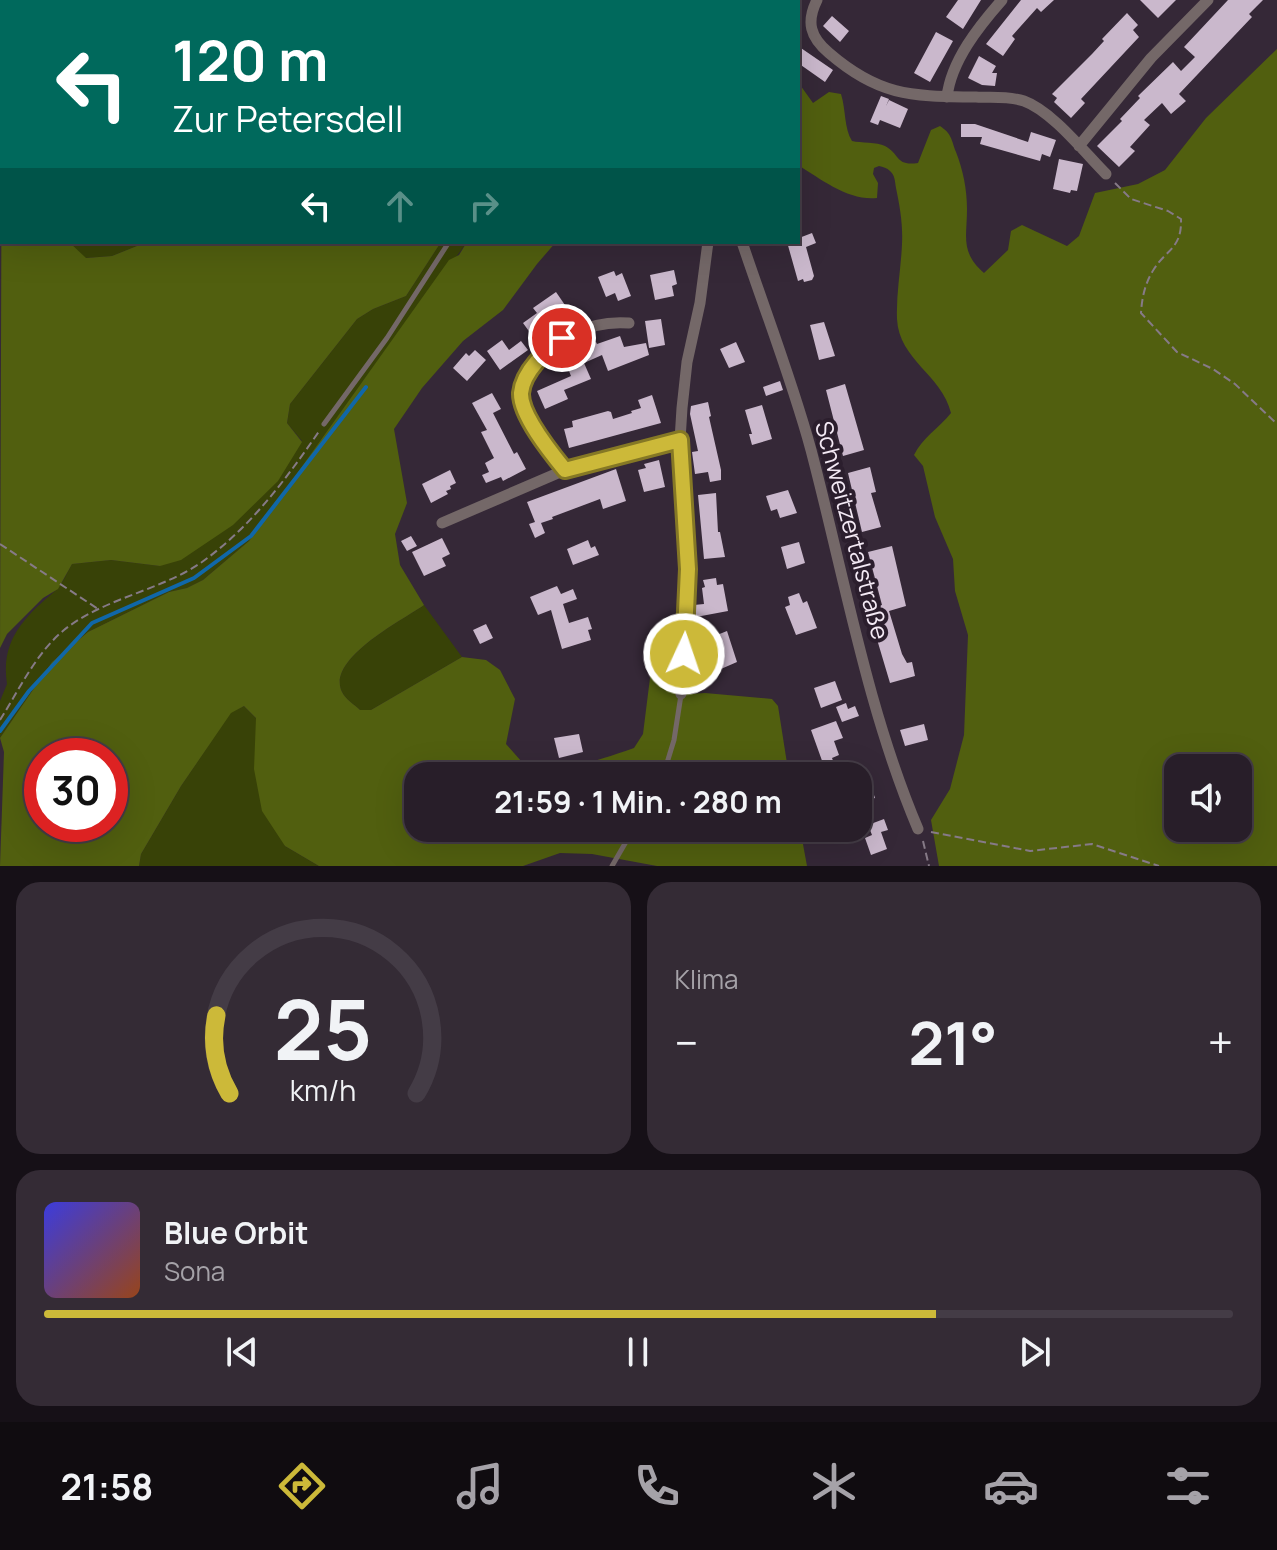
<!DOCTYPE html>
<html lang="de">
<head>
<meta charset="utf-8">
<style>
  :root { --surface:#281e29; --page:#342b35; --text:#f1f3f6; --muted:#a5a2a8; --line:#443c46; --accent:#ccb939 }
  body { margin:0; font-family:Manrope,sans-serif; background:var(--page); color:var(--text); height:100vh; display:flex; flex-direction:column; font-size:30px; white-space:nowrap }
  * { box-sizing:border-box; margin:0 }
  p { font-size:26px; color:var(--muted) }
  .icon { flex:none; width:44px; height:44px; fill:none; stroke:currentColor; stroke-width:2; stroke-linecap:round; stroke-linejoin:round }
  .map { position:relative; height:866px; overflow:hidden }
  .side { display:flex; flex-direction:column; gap:16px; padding:16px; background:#161017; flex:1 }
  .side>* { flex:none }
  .banner { position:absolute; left:0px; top:0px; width:800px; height:244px; box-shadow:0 8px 32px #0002,0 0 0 2px var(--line); background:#00695c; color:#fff; overflow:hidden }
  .buttons { position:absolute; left:1164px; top:754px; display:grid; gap:16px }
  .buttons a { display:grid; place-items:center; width:88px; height:88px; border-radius:16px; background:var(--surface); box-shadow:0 8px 32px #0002,0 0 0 2px var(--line); font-size:40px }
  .speed { position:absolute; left:24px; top:738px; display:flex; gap:16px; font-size:40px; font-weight:700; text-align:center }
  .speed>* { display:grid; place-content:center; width:104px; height:104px; border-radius:50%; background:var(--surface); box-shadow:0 8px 32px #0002,0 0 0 2px var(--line); line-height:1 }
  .speed .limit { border:12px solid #d22; background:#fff; color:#111 }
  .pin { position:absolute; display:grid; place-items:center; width:68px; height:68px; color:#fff; margin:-34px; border:4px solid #fff; border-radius:50%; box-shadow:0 2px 8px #0007 }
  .me { position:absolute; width:88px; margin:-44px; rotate:3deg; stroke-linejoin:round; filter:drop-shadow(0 0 6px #0008) }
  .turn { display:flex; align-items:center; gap:28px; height:168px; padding:0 40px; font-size:36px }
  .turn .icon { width:104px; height:104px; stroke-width:2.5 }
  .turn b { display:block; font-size:56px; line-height:68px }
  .lanes { display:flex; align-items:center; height:76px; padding:0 40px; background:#0003; justify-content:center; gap:40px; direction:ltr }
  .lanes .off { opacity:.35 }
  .big { font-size:60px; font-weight:700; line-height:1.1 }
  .side .card { flex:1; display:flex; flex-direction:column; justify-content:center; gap:12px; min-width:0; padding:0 28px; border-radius:24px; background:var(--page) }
  .side .dial { align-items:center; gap:0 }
  .dial svg { height:208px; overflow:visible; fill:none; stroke:var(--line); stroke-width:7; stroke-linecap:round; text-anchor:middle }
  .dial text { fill:var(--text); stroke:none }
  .song { display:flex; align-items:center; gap:24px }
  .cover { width:96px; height:96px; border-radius:12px; background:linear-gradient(135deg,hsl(240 70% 55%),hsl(20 70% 35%)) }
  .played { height:8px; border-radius:4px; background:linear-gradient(90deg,var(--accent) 75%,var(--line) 75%) }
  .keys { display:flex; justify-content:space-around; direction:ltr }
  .heat { display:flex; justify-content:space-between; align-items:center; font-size:44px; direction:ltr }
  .side .tiles { flex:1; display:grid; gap:16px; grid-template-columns:1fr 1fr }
  .card:last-child { grid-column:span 2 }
  .trip { position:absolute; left:404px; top:762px; width:468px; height:80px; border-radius:24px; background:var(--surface); box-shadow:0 8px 32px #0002,0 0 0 2px var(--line); font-weight:700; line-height:80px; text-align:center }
  .tabs { display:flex; height:128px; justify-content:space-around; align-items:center; background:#100c10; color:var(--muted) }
  .tabs .icon { width:56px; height:56px }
  .tabs .current { color:var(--accent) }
  .tabs b { font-size:36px; color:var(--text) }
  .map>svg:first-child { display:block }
</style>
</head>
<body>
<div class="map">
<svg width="1277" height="866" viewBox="0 0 1277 866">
  <rect width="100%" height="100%" fill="#352837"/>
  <path fill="#384207" d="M69,242H147L112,256L85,258Z
    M441,242H467L249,541L203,580L187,588L169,592L88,632L52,662L0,738V701L7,684C0,639 26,616 55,591C63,584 67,572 72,564L111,560L160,566L302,441L287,423L290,404L357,319L373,309L406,296Z
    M424,605L462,657L371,710H360C355,705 345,699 342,692C326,659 401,621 424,605Z
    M244,706L256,718V743L285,846L319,866H139L141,854L181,786L231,712Z"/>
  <path fill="#515f0f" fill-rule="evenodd" d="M297,0H551L295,2Z
    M2,47V242H69L86,258L112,256L147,242H441L406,296L373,309L357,319L290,404L287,423L302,442L278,481L233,525L181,560L160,566L111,560L72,564L58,589L43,598L7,634L0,648Z
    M1277,49V866H939L931,820L950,789L964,735L968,635L955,591L953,559L935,517L923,466L914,455C922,438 939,428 951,413C942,375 899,360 897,319C896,294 901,269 902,244C903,225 900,207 896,188C895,182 895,175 890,171C887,168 883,167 879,166L874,168L873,174L878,183L877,198C849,201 822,180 798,165V82L813,103L829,92L841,94C846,110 844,128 852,141C861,143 877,142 885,146C901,155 895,166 918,163L931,130L940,126C952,134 951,139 956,152C963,170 967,189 967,209C967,237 960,252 984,273L1008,250L1011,231L1022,225L1067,246L1079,236L1095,193L1138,184L1165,170L1206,118ZM1238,768V828H1178V768Z
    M467,242H556L537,264L503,310L463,341L422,388L394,429L407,503L395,534L400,565L424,605C401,621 326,659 342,692C345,699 355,705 360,710H371L462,657L486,660L500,670L515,699L506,744L522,762C573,770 587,764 634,748L643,734L655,638L662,632L674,633L676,690L689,694L705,693L772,699L778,706L789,776H418V828H800L807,866H657L592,854L560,853L523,866H319L285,846L262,811L254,769L256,718L244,706L231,713L181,786L141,854L139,866H0L4,752L0,738L52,662L88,632L169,592L187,588L203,580L249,541L449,260L459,255ZM42,756H110V824H42Z"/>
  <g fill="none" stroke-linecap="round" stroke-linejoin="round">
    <path stroke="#1067a8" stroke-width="4" d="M0,731L29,691L92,623L194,578L251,536L366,387"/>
  </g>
  <path fill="#cab8cc" d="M958,0H981L963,29L946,17Z
    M1021,0H1054L1041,12L1037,8L1012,36L1015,39L1003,56L986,44Z
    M1140,0H1176L1158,18Z
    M1228,0H1263L1249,14L1252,17L1179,94L1186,101L1171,114L1162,103L1144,120L1150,125L1130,147L1135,151L1119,167L1097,146L1122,121L1120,119L1140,98L1138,96L1173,62L1181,71L1195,57L1184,47Z
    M1127,13L1138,25L1133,30L1139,37L1081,99L1085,103L1071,118L1054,102L1057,98L1052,94L1092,54L1104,41L1102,39Z
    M832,16L849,31L840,42L823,26Z
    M936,32L953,41L930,82L914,73Z
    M798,46L833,70L825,82L798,63Z
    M979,56L996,66L992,73H997L995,86L982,85L968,78Z
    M881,96L889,99L886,106L889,100L908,109L900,128L880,120L878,125L870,122Z
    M961,124H975L1028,142L1031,132L1056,140L1050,157L1042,154L1040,161L980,144L982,137H961Z
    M1059,159L1083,164L1077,191L1071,190L1070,193L1053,189Z
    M812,233L816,243L806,247L814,276L812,280L804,282L803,279L798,281L787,242H800L799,238Z
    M674,270L677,284L672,286L674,296L655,300L650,275Z
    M614,271L616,276L622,273L631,296L618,301L615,293L606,297L598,277Z
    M556,292L567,308L562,312L567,319L536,341L523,323L537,313L533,308Z
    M661,319L665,345L649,348L645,321Z
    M824,322L835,356L819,360L810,325Z
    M620,336L624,347L646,343L649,355L608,371L602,355L584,363L591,379L564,390L568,399L545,409L537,391L571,376L563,356L596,342L597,344Z
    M502,340L509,350L521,341L528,350L500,370L487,351Z
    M736,342L745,362L729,368L720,349Z
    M475,350L486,360L467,381L453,368L466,353L469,356Z
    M780,381L783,390L766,396L763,387Z
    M845,384L864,450L843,456L826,390Z
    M492,393L501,409L493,413L514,454L517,452L526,469L503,481L501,477L486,483L482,475L489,472L485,463L494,458L481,432L487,430L472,403Z
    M652,395L661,423L569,448L564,429L573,427L572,421L608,411L611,412L613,419L632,413L631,411L641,408L638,400Z
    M708,402L711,416L709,417L721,470V480L710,482L708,472L695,474L692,452L698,451L690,414L691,406Z
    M762,405L772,439L752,445L749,434H752L745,410Z
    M659,460L665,487L644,492L638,470L646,468L644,464Z
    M870,467L876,492L871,493L881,527L862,532L848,473Z
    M616,469L626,501L603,509L600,499L552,517L553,519L541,523L545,533L535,538L529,524L535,522L527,502Z
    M450,470L456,483L450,486L451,489L446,491L448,494L431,503L422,484Z
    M788,490L797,513L780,518L777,509L771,511L766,496Z
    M716,493L718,532H720L725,557L704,559L698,495Z
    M411,536L417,546L407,551L401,541Z
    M442,538L450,554L442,558L446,566L424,576L412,552Z
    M588,540L591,548L595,546L599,555L573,565L567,549Z
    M799,542L805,563L787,569L781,547Z
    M892,546L906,606L889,611L902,654L907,663L912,662L915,676L890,683L876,636H880L877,625L882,623L878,606L882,605L868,552Z
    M716,578L717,585L723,584L728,611L696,617L694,605L704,604L702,588L705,587L703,580Z
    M557,586L561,594L573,589L577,599L563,604L569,623L588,617L592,629L588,630L591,640L562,649L551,610L538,615L530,597Z
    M799,593L803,603L807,601L817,628L796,635L785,607L790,605L788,597Z
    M486,624L493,638L480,644L473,630Z
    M727,631L737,662L714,672L702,641Z
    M835,681L842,700L821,708L814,688Z
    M846,703L848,709L855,706L859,716L842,722L836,707Z
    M836,721L843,738L834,741L839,755L832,758L835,766L825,769L811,730Z
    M924,724L928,740L905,746L900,730Z
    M579,734L583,752L559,758L554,738Z
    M867,774L875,798L864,801L860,789H858V777Z
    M884,819L888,830L881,832L887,849L871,855L865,838L872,835L868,825Z"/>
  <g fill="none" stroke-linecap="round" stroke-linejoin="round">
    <path stroke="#867a87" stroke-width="2" stroke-dasharray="8 4" stroke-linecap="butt" d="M0,11L2,19
      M1115,183L1131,199L1168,211L1181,219C1182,248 1167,249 1154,269C1145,283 1142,297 1141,313L1177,352L1213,369L1235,384L1277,424
      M0,544L98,609
      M0,720C19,690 36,653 64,630C104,598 160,591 202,562C251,527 286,479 320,430
      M931,832L1030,851L1092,844L1159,866
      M923,841L929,866"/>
    <path stroke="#746868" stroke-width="5" d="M204,1V2
      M217,2L220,0
      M0,88H2
      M324,424L387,338L449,242
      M663,776L674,740L681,695
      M612,866L634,828"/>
    <path stroke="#746868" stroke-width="11" d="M817,0C806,22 810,37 829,53C880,97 912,96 976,97C991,98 1009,96 1024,101C1052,111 1085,153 1106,174
      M606,2L607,0
      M947,97C951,61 979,26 1002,0
      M1079,146L1151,58L1208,0
      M742,242C765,311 792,380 811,450C844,575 867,709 918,829
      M565,470C551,453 523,418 522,396C521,388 526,380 529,373C547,338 592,320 629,323
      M442,523L565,470L680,440
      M681,694L688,569L680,440L682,408L687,362L700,303L708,242"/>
  </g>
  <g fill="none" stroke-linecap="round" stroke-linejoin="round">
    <g stroke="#857825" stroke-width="20">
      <path id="route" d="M562,338C546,351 523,371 521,393C520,415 552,454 565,470L680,440L688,569L684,654"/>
    </g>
    <use href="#route" stroke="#ccb939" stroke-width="14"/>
  </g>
  <g text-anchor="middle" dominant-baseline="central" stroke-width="8" stroke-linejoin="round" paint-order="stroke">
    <g font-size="24" fill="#f4eaf5" stroke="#2b1e2d">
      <text transform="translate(853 530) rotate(75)">Schweitzertalstraße</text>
    </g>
  </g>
</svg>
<div class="buttons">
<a><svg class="icon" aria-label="sound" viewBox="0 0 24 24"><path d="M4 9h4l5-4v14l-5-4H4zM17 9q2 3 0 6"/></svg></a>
</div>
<div class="speed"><div class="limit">30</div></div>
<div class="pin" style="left:562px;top:338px;background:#d93025"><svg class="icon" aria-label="arrive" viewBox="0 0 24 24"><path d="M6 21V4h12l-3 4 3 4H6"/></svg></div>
<svg class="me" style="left:684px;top:654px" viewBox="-20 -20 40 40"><circle r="17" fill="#ccb939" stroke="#fff" stroke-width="3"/><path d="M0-11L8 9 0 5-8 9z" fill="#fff"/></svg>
<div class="trip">21:59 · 1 Min. · 280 m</div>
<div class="banner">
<div class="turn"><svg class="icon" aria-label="left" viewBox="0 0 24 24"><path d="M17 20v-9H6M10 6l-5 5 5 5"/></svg><div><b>120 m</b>Zur Petersdell</div></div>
<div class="lanes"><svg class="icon" aria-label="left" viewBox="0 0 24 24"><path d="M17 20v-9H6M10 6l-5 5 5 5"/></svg><svg class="icon off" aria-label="ahead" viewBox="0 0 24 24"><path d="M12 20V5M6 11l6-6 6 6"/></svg><svg class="icon off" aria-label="right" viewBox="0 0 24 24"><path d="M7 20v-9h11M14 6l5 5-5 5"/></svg></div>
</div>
</div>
<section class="side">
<div class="tiles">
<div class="card dial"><svg viewBox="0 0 100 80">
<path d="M14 69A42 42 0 1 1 86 69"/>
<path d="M14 69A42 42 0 0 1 9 39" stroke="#ccb939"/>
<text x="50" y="56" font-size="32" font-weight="700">25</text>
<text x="50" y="72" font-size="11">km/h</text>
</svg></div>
<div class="card"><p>Klima</p>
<div class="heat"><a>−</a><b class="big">21°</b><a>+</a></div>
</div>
<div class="card">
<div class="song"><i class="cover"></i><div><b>Blue Orbit</b><p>Sona</p></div></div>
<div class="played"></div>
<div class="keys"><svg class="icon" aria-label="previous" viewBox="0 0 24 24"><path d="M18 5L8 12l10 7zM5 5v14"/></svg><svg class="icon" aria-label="pause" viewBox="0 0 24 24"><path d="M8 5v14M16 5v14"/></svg><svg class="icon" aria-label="next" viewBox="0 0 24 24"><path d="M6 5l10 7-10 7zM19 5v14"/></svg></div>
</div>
</div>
</section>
<nav class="tabs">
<b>21:58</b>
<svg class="icon current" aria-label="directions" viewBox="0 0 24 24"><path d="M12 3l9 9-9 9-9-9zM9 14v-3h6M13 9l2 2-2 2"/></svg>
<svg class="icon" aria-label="music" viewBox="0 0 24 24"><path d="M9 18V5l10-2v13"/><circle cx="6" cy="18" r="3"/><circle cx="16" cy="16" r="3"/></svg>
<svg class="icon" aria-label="phone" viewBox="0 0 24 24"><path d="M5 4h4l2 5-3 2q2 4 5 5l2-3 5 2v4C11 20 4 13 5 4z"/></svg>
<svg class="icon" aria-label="climate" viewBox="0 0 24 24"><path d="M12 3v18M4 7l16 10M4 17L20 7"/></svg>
<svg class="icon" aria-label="car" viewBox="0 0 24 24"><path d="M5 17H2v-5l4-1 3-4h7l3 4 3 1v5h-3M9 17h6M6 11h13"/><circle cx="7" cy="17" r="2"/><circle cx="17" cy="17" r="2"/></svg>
<svg class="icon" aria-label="filters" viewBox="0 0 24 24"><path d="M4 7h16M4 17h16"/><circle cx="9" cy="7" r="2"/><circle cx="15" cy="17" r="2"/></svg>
</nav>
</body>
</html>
